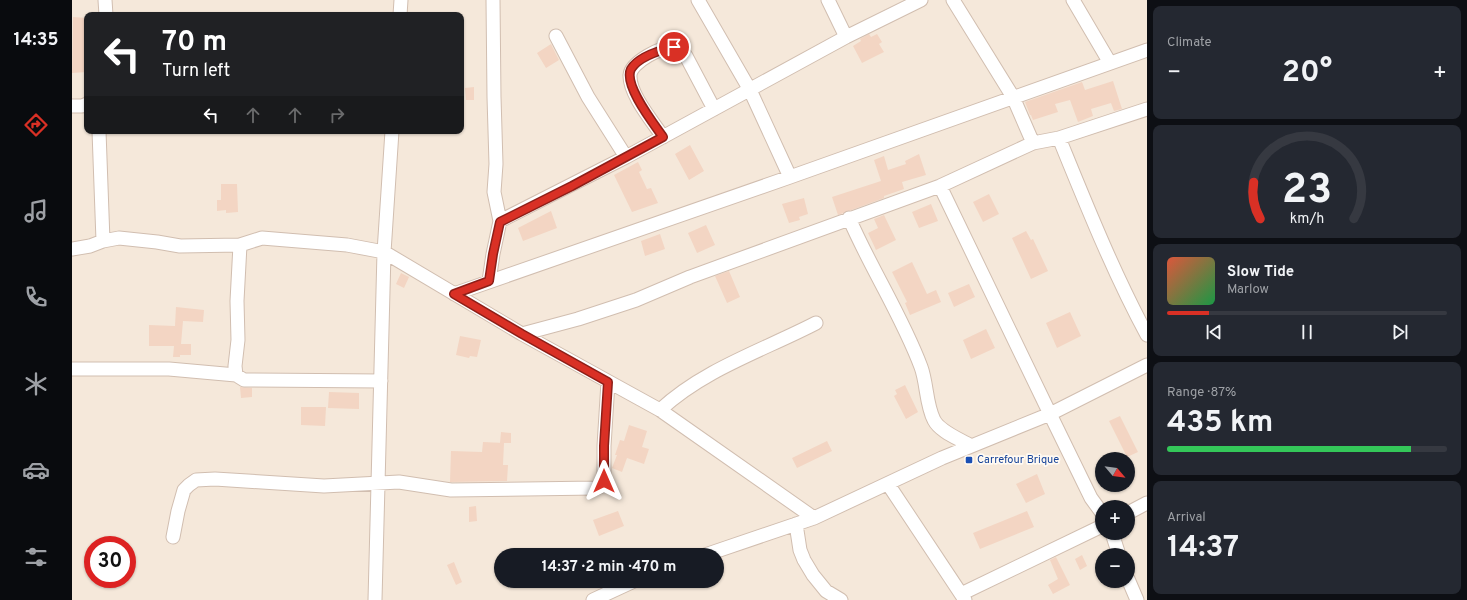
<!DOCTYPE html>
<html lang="en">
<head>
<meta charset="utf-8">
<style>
  :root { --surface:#171b24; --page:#242831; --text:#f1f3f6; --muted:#9ea1a6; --line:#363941; --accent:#d93025 }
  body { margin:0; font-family:Overpass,sans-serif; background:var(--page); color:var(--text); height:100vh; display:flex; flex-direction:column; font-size:15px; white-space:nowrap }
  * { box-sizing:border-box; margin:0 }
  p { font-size:13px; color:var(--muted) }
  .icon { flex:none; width:22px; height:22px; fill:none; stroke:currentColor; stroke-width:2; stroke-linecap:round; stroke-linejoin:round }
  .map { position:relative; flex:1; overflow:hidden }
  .sheet { display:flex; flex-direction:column; gap:6px; padding:6px; background:#0d0f14; width:320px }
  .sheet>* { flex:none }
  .guide { position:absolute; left:12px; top:12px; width:380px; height:122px; border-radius:8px; box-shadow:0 1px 3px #0004; background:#202124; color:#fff; overflow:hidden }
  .needle { width:26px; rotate:119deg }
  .buttons { position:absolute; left:1023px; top:452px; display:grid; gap:8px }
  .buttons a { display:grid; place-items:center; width:40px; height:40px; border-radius:50%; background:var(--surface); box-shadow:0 1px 3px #0004; font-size:20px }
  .speed { position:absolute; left:12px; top:536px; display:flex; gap:8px; font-size:20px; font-weight:700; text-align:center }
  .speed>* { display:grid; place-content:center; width:52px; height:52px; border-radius:50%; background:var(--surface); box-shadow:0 1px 3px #0004; line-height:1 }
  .speed .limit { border:6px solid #d22; background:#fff; color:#111 }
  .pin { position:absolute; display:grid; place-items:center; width:34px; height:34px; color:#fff; margin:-17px; border:2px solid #fff; border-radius:50%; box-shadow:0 1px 4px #0007 }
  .me { position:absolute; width:44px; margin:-22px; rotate:0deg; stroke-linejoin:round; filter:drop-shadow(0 0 3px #0008) }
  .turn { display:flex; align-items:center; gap:14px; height:84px; padding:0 12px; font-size:18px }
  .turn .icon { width:52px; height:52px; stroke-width:2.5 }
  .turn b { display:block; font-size:28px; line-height:34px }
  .lanes { display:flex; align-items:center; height:38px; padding:0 12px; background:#0003; justify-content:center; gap:20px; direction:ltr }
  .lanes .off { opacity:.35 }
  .big { font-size:30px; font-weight:700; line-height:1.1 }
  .sheet .tile { flex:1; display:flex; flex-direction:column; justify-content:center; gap:6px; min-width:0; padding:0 14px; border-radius:8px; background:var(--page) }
  .sheet .dial { align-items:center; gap:0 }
  .dial svg { height:104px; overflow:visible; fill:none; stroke:var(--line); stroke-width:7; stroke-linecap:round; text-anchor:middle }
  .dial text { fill:var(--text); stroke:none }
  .song { display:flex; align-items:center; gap:12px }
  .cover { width:48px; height:48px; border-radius:6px; background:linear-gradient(135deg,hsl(10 70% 55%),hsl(140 70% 35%)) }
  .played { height:4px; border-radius:2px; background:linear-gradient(90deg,var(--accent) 15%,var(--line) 15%) }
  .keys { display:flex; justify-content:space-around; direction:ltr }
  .heat { display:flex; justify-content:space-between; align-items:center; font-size:22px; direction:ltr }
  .charge { height:6px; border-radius:3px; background:linear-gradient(90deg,#34c759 87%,var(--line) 0) }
  .trip { position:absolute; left:422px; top:548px; width:230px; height:40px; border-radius:20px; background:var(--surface); box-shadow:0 1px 3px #0004; font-weight:700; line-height:40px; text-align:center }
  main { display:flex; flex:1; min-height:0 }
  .tab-bar { display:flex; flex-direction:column; width:72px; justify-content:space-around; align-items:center; background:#090b0e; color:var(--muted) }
  .tab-bar .icon { width:28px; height:28px }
  .tab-bar .on { color:var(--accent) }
  .tab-bar b { font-size:18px; color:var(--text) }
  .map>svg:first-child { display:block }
</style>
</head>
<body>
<main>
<nav class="tab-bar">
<b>14:35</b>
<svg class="icon on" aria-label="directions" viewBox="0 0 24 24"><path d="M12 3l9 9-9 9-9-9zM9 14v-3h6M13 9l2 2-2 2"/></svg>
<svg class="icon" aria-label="music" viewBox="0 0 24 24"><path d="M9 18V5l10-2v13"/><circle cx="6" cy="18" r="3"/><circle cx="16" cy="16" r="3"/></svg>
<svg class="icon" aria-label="phone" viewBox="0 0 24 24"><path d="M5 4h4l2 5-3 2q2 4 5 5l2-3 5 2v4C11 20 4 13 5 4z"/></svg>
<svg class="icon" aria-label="climate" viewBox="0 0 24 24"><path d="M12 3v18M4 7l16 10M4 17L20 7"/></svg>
<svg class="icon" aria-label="car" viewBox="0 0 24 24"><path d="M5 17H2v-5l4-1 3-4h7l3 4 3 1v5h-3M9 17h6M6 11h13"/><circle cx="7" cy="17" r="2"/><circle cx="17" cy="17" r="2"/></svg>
<svg class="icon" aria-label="filters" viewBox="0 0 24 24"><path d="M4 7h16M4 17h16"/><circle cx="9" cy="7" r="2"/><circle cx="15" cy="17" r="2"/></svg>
</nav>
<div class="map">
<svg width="1075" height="600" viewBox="0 0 1075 600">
  <rect width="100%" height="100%" fill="#fdf6ec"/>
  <path fill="#f5e8da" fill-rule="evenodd" d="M0,0H1075V600H0ZM15,15H389V131H15ZM1030,459H1056V485H1030ZM1030,507H1056V533H1030ZM21,545H55V579H21ZM429,555H645V581H429ZM1030,555H1056V581H1030Z"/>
  <path fill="#f3d5c3" d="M1,17L15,18L14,44H15V72L0,73Z
    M797,34L799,37L805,34L810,42L807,44L812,52L790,63L781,46L789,41L788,39Z
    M479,44L487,60L474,68L465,53Z
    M1041,81L1050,109L1042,111L1039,103L1019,109L1021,116L1006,122L998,100L983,104L986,112L961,120L959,115H958L953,102L1010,82L1013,90Z
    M402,87V100H394L393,88Z
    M618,145L632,171L617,180L603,154Z
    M847,154L854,175L830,182L832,189L812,196V198L766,215L760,197L809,181L802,160L812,156L816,170L834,164L833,161Z
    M566,162L570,170L567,172L575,189L579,188L586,203L560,212L542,175Z
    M149,184H165L166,212L154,213V210L145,211V200H149Z
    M917,194L927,214L911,222L901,202Z
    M732,198L736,214L727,217L728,220L717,223L710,204Z
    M859,204L866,221L847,228L840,212Z
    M479,211L485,228L451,241L446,228Z
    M812,215L824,240L804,250L796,233L806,228L802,219Z
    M634,225L643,245L625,253L616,233Z
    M954,231L959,240L961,239L976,271L959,279L940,238Z
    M588,234L593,249L573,256L569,241Z
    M840,262L855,294L864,290L869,302L838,315L833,303L835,302L820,272Z
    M657,271L668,297L655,303L643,276Z
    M329,273L337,277L332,288L324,284Z
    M897,284L903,297L882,307L876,293Z
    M104,307L132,310L131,322L111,321L109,344H119V355H108V357H101L102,346H77V325L103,326Z
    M998,312L1009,336L985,348L974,323Z
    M914,329L923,348L899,359L891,340Z
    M388,336L409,340L405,357L398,356L397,358L384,355Z
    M833,385L846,412L834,419L822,396L825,394L823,390Z
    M168,387L180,388V397L169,398Z
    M257,392L287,393V409L256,408Z
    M229,407H254L253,426L229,425Z
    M1048,416L1066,452L1055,457L1037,421Z
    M557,425L575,431L570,447L577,449L572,464L555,458L550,472L540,468L545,455H543L548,440L552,441Z
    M429,432L439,433V443H428Z
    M755,441L760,451L725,468L720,458Z
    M411,442L432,443L431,465H436L435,481L378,482L379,451L410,452Z
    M965,474L973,494L954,503L944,484Z
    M404,506L405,521L397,522V507Z
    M546,511L552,526L527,536L521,520Z
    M955,511L962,527L908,549L901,533Z
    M1010,555L1015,566L1008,570L1003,559Z
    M984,557L998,585L981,594L976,585L986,579L978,560Z
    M382,562L390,582L384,585L375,565Z"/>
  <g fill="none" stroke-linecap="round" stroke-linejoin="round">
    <g stroke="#d1beb0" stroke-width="15">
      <path id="minor" d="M33,0L34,15
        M626,0L678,90L718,177
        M756,0L774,37
        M881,0L941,97L961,143
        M1001,0L1038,63
        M328,15L329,0
        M484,36L516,97L554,157
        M0,106H10L15,104
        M27,131L31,241
        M591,137C581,122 557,94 558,75C559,62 590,46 602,47C608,48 611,51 614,56L642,109
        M987,138C1014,204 1041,272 1075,335
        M868,186L978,414L1019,498L1030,513
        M777,218C799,269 830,316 849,367C855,383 854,405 862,420C868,432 888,439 899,446
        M428,221L554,157L774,37L849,0
        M168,245L165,301L166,340L163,366L164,375L172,380L309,381
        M0,249L18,246L31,241L47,238L85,242L108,246L168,245L190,238L275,245L312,252L450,334L588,410L742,518
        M417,281L421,254L428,221L422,192L424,164L422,97L421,0
        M382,294L718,177L1075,50
        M450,334L506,319L564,300L618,277L868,186L961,143L987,138L1075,109
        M0,369H97L164,375
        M588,410C632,369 692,350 744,323
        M816,484L893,600
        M1056,513L1075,503
        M724,524L728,550L732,560L741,575L754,591L769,600
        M1040,533L1047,555
        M101,537L106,511L112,490L117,485L124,480L143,479L252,486L327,482L379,490L524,488L529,486L532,481V446L536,382
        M633,555L742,518L870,458L978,414L1075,365
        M1056,579L1065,600
        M889,594L1030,526
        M303,600L312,252L320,131
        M521,600L562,581"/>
    </g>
    <use href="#minor" stroke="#fff" stroke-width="13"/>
  </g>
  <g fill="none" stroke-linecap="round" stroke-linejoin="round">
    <g stroke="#8d1f18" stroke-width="10">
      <path id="route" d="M532,481V446L536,382L450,334L382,294L417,281L421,254L428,222L500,186L591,137C582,124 551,85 559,69C567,56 589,50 602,47"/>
    </g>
    <use href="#route" stroke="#d93025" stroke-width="7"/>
  </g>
  <rect fill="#1a4fb4" stroke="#fffaf3" stroke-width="1.5" x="893" y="456" width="8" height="8" rx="2"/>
  <g text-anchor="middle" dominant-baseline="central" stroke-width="3.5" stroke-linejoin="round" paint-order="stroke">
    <g font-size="11" fill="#164399" stroke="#fffaf3" text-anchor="start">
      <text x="905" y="460">Carrefour Brique</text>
    </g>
  </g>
</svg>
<div class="buttons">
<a><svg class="needle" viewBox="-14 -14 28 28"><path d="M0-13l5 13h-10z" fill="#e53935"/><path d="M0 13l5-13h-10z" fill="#9ea1a6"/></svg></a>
<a>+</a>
<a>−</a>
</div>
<div class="speed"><div class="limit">30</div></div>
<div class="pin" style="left:602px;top:47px;background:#d93025"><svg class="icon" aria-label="arrive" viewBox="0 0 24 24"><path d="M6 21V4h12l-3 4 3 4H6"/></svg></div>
<svg class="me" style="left:532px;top:481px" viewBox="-20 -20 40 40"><path d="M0-17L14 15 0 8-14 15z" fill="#d93025" stroke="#fff" stroke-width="4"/></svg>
<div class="trip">14:37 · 2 min · 470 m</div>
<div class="guide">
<div class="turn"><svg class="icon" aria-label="left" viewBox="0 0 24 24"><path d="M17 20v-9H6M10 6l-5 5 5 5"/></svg><div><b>70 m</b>Turn left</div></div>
<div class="lanes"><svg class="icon" aria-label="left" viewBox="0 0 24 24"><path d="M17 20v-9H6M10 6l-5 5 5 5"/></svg><svg class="icon off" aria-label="ahead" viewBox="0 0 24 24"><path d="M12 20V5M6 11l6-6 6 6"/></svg><svg class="icon off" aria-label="ahead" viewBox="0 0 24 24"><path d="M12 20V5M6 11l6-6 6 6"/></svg><svg class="icon off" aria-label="right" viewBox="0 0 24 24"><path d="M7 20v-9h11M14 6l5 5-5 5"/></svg></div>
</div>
</div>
<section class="sheet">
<div class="tile"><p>Climate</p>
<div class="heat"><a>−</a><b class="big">20°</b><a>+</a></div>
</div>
<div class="tile dial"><svg viewBox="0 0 100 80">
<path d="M14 69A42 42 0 1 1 86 69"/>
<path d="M14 69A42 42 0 0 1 9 41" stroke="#d93025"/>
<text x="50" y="56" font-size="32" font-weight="700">23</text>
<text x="50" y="72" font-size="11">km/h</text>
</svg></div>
<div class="tile">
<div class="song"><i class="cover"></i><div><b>Slow Tide</b><p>Marlow</p></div></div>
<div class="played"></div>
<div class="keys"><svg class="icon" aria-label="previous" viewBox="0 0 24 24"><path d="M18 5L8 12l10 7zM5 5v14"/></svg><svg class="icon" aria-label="pause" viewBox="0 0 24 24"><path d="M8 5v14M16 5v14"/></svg><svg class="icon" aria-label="next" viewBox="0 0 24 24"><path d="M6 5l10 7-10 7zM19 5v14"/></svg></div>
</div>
<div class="tile"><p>Range · 87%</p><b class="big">435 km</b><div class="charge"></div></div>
<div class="tile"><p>Arrival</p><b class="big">14:37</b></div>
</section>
</main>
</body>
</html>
